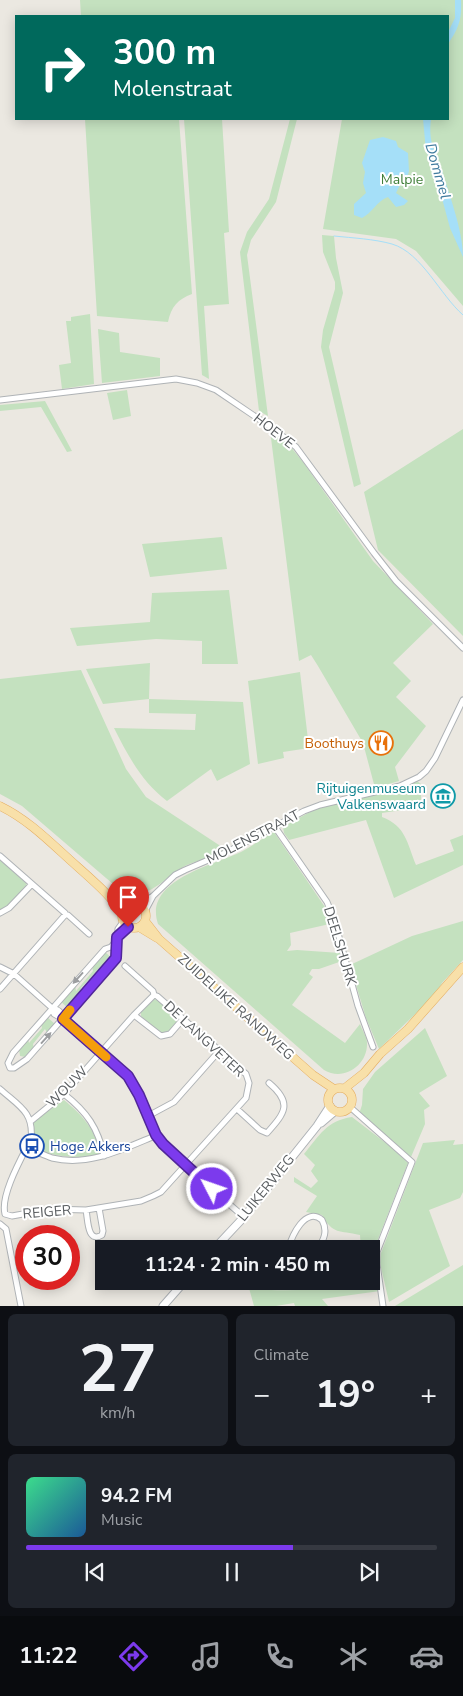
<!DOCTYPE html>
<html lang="en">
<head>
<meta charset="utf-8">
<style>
  :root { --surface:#171b24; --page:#20242c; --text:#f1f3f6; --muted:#9ea1a6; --line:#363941; --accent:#7c3aed }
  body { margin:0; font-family:"Nunito Sans",sans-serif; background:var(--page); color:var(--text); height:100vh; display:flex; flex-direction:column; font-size:19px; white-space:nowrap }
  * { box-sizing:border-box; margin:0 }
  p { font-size:16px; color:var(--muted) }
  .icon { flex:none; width:28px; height:28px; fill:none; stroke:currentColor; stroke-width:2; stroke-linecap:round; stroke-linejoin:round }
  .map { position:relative; height:1306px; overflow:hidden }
  .side { display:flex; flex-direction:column; gap:8px; padding:8px; background:#0d0f14; flex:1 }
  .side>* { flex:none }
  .top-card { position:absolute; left:15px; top:15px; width:434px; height:105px; border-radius:0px; box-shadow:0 2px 12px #0003; background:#00695c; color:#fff; overflow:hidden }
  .speed { position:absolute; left:15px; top:1225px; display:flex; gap:10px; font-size:25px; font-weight:700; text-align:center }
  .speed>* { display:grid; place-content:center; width:65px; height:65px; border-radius:50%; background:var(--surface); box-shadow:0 2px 12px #0003; line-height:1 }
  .speed .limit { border:8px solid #d22; background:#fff; color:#111 }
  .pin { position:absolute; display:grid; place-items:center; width:42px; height:42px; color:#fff; margin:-51px -21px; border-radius:50% 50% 50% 0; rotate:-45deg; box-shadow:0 0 5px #0007 }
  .pin .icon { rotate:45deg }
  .me { position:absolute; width:55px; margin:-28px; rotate:311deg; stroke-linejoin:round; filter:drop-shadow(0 0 4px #0008) }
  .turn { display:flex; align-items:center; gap:18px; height:105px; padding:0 15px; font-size:22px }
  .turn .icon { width:65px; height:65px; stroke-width:2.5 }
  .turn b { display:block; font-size:35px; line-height:42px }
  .big { font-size:38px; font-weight:700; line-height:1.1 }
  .side .tile { flex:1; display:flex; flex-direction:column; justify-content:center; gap:8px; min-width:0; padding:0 18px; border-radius:8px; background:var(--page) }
  .side .dial { align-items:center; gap:0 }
  .dial b { font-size:65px; line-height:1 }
  .song { display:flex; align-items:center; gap:15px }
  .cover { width:60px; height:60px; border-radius:8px; background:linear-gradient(135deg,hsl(150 70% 55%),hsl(210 70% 35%)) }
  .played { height:5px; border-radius:2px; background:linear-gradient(90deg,var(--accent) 65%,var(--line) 65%) }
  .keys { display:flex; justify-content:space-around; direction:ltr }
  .heat { display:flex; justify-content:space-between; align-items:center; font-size:28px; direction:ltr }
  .side .tiles { flex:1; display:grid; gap:8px; grid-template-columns:1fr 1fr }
  .tile:last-child { grid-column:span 2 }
  .trip { position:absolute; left:95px; top:1240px; width:285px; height:50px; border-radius:0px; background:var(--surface); box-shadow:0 2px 12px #0003; font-weight:700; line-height:50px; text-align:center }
  .dock { display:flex; height:80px; justify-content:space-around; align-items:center; background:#090b0e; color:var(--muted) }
  .dock .icon { width:35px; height:35px }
  .dock .on { color:var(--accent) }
  .dock b { font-size:22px; color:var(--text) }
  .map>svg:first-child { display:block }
</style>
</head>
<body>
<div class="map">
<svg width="463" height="1306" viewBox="0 0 463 1306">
  <rect width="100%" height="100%" fill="#ebe8e1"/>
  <path fill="#c4e1bf" d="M80,0H463V306L416,251L396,239L323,229L342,119H448V16H81Z
    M85,119H179L192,294C178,299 171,307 168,322L97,316Z
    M184,119H222L229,232L224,233L229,304L204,306L209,379L202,375Z
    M290,119H297L276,202L251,240L247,255L268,416L259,411L240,252L247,232L269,199Z
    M322,235L334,236L336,258L343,293L329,347L361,484L354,487L321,347L323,330L335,289V282L323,252Z
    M90,314L94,384L62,389L59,365L71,363L66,321H71V317Z
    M98,329L119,333L120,352L160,358V376L102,383Z
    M127,390L131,416L113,420L107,393Z
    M45,401L72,451L67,452L41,407L0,411V405Z
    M463,429V636L378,550L364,492Z
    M270,430L290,446L303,462L373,561L433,624L393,663L411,681L396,697L426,726L395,767L399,781L375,788L363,743L318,666L311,655L299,661Z
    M222,537L227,569L150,577L142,544Z
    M229,590L238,664H202V641L156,639L77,646L70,628L150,622L152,593Z
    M150,663L149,699L243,702L250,764L217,781L211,769L167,801C142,782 128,756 114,728L195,730L196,714L149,713V699L103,704L86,669Z
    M81,670L126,769L146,797L222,847L223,849C214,858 198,860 187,865C170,873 158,890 139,894C132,895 126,893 120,890L22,806L0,794V679Z
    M300,672L309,748L283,752L284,758L258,764L248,681Z
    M417,781L421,784V804L416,808L382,813V817C406,826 407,843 416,865L454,851L450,840L463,835V865L394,898L366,820L289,840L284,833L283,827L317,808L374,795L402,788Z
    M274,832L331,916L334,923L290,933L291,945L287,951L297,950L340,953L342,961L319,969H312L309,974L313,977L292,1005L345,1043L360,1024C362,1030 367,1037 367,1043C368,1065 344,1082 324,1070L158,924C143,880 214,865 241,852C252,846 263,838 274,832Z
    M0,860L27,884L9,905L0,910Z
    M463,921V960L442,983L436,994L379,1049L366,1018L350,965L412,936Z
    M105,952L113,959L98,976L97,971L81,988L82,994L69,1009L60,1001L75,985L76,991L93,971L92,966Z
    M153,999L158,1000L179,1020L177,1024L166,1034L160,1033L141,1016V1012Z
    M47,1017L55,1024L47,1033L45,1029L33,1044L34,1049L26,1057L20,1056L19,1049L28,1038L29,1043L42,1028L41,1024Z
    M425,1028L447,1076L419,1093L430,1106L424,1110L425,1124L411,1157L361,1116L360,1111L362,1105L363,1089L375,1072Z
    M64,1100C82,1115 98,1131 99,1156C77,1158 51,1158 32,1146L34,1134V1121Z
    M352,1117L391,1147L408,1163L375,1247L374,1262H371V1249H361L360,1235C339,1230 333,1235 322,1215L306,1212L317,1196L294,1182V1177L311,1188L318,1181L311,1171L315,1165L304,1154C320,1135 326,1121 352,1117Z
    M455,1140L453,1145L463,1144V1192L460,1198L429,1210L450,1266L389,1302L380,1263L381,1253L423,1143Z
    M463,1265V1306H395Z
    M371,1267H375L380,1291L322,1299L328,1306H295L294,1303L276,1306H254L247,1281H259L260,1289C286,1292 314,1289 340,1286C351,1285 360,1281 371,1281Z"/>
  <path fill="#a5dff8" d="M455,0H461C462,19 459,28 448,44V32L455,18Z
    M423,119H431C428,144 435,149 442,171C450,197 463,231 463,257L450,228L434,169L426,151Z
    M383,137L396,141L398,147L408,153L409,171L407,178L400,185L396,193L408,201L404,205L396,207L388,197C377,201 372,213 362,218L354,215V204L366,193L363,183L365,172L362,163L370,140Z"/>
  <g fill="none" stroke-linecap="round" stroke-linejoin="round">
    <path stroke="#a5dff8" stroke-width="1" d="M334,236C353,238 374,239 392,244C422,253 440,295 463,315"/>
    <g stroke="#afb3b6" stroke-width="7">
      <path id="street" d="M0,400L176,379L197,383L216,390L275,430L296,447L374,553L396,581L463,648
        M275,827L327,902L334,919L358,1006L373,1047
        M0,856L65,913V915H68L89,934
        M139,905L153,896L175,875L185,870L227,852L304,811L320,805L400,786L419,777L426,771L435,758L463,700
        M145,911L153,896
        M0,913L9,908L32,884
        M117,937L128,927
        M116,941L111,947L105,949L13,1053L8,1063L10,1068H14L27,1059L116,958L118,929L123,922
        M0,967L14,974L52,1008L54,1014L63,1019L128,1076L139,1095L157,1135L163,1144L185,1166L244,1217
        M0,989L65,915
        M52,1008C59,1010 61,1011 63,1019
        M134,1015L161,1036L170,1034L183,1019
        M0,1089C19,1106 34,1112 31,1139C22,1157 0,1195 5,1214L12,1216L50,1209L86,1210L141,1201L153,1196L161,1192L246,1098L249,1083L246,1074L157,996L154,995L153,991L125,966
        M64,1094C87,1112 98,1128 104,1156
        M350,1107L412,1162L377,1252V1264L383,1306
        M237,1109L260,1130L267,1133C285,1113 293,1103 269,1083
        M148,1116L174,1102L220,1050
        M31,1121L64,1094L134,1015L154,995
        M27,1148C35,1151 44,1155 52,1158C89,1167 123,1149 157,1135
        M86,1210C88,1219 87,1244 102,1235L103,1231L99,1208
        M0,1224L6,1229L21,1306
        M288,1249C292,1236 305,1206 322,1220C328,1231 324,1239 318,1249"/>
    </g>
    <g stroke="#aeb2b6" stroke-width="9">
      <path id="secondary" d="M321,1123L335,1111
        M214,1249L244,1217L265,1191L317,1126L330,1106
        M163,1306L185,1281"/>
    </g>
    <g stroke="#e5ad60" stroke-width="9">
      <path id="primary" d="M0,806C27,819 48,840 70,860C89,877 107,892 122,912
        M122 916a12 12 0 1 1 24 0a12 12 0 1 1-24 0Z
        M145,921L159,939L313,1075L334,1089
        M139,927L157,938
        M328 1100a12 12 0 1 1 24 0a12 12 0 1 1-24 0Z
        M345,1088L364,1073L380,1054L408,1029L463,967"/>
    </g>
    <use href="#street" stroke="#fff" stroke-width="5"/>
    <use href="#secondary" stroke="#fff" stroke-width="7"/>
    <use href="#primary" stroke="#f8e0a9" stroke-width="8"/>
  </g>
  <defs><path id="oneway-solid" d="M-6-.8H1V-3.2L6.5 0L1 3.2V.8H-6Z" transform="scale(1.25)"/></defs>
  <g fill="#9c9ea0">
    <use href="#oneway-solid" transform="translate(78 978) rotate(132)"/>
    <use href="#oneway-solid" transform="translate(46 1038) rotate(-48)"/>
  </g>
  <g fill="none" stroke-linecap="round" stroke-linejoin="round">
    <g stroke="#51269a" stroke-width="12">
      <path id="route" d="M128,927L117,937L116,958L63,1019L128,1076L139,1095L156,1135L163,1144L212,1189"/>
    </g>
    <use href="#route" stroke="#7c3aed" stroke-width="9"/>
    <path stroke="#f59e0b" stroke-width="9" d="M70,1010L63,1019L106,1057"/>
  </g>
  <defs>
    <g id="restaurant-ring" transform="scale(1.25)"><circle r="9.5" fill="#fff" stroke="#e8710a" stroke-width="1.5"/><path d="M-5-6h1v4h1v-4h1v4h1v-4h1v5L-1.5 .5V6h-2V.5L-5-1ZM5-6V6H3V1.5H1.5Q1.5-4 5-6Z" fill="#e8710a"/></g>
    <g id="museum-ring" transform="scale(1.25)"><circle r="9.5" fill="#fff" stroke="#0f9aa8" stroke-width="1.5"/><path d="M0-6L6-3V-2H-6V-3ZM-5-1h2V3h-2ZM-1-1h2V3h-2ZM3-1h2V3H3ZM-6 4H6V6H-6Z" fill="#0f9aa8"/></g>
    <g id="bus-ring" transform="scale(1.25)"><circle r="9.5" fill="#fff" stroke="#1a4fb4" stroke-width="1.5"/><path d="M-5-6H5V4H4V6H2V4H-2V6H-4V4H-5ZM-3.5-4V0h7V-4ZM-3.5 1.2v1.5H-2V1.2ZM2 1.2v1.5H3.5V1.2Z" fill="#1a4fb4"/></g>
  </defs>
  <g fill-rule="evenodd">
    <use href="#restaurant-ring" x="381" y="743"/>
    <use href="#museum-ring" x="443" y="796"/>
    <use href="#bus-ring" x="32" y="1146"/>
  </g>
  <g text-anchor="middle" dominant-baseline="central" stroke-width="4" stroke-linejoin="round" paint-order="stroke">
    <g font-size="14" fill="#417f3a" stroke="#fff">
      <text x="402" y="179">Malpie</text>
    </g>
    <g font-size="14" fill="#5a5e61" stroke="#fff">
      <text transform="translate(274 431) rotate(38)">HOEVE</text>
      <text transform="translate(253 837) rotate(-27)">MOLENSTRAAT</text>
      <text transform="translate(340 946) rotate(73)">DEELSHURK</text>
      <text transform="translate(236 1007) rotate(42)">ZUIDELIJKE RANDWEG</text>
      <text transform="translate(204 1039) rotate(43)">DE LANGVETER</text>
      <text transform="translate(67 1087) rotate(-45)">WOUW</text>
      <text transform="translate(266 1188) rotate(-51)">LUIKERWEG</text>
      <text transform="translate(47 1212) rotate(-5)">REIGER</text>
    </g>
    <g font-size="14" fill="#c56008" stroke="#fff" text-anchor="end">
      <text x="364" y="743">Boothuys</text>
    </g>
    <g font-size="14" fill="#0d838f" stroke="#fff" text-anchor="end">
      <text x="426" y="788">Rijtuigenmuseum<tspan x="426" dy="16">Valkenswaard</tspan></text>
    </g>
    <g font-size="14" fill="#164399" stroke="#fff" text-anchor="start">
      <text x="50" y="1146">Hoge Akkers</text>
    </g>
    <g font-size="15" font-style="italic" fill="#417c9f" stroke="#fff">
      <text transform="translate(438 171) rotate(74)">Dommel</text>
    </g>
  </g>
</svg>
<div class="speed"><div class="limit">30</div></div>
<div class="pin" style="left:128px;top:927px;background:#d93025"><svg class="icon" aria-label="arrive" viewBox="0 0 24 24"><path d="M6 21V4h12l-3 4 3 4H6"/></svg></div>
<svg class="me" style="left:212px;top:1189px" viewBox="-20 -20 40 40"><circle r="17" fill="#7c3aed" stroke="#fff" stroke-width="3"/><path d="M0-11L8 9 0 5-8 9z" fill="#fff"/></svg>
<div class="trip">11:24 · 2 min · 450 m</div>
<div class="top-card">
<div class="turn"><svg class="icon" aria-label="right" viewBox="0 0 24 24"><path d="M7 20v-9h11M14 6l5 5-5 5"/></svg><div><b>300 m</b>Molenstraat</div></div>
</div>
</div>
<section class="side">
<div class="tiles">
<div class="tile dial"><b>27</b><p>km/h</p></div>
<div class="tile"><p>Climate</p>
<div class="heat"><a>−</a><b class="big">19°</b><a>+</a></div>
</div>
<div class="tile">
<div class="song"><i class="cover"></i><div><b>94.2 FM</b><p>Music</p></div></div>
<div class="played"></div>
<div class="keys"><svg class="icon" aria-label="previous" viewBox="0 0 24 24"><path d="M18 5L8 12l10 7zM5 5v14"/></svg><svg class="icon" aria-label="pause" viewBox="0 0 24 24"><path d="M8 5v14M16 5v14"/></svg><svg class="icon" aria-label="next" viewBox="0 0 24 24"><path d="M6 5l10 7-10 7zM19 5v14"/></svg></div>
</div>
</div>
</section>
<nav class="dock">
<b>11:22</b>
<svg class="icon on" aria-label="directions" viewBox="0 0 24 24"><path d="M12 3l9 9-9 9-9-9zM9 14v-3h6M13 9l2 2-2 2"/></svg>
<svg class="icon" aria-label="music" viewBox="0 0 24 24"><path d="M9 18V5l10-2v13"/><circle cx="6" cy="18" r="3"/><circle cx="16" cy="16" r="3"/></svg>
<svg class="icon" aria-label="phone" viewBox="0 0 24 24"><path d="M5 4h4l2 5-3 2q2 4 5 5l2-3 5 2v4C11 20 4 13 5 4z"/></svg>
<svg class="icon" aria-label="climate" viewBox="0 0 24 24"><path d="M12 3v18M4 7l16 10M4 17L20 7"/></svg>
<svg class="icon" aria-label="car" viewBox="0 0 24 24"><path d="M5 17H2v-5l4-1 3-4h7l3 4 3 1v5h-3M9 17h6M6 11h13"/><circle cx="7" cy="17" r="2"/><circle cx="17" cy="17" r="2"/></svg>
</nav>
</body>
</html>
